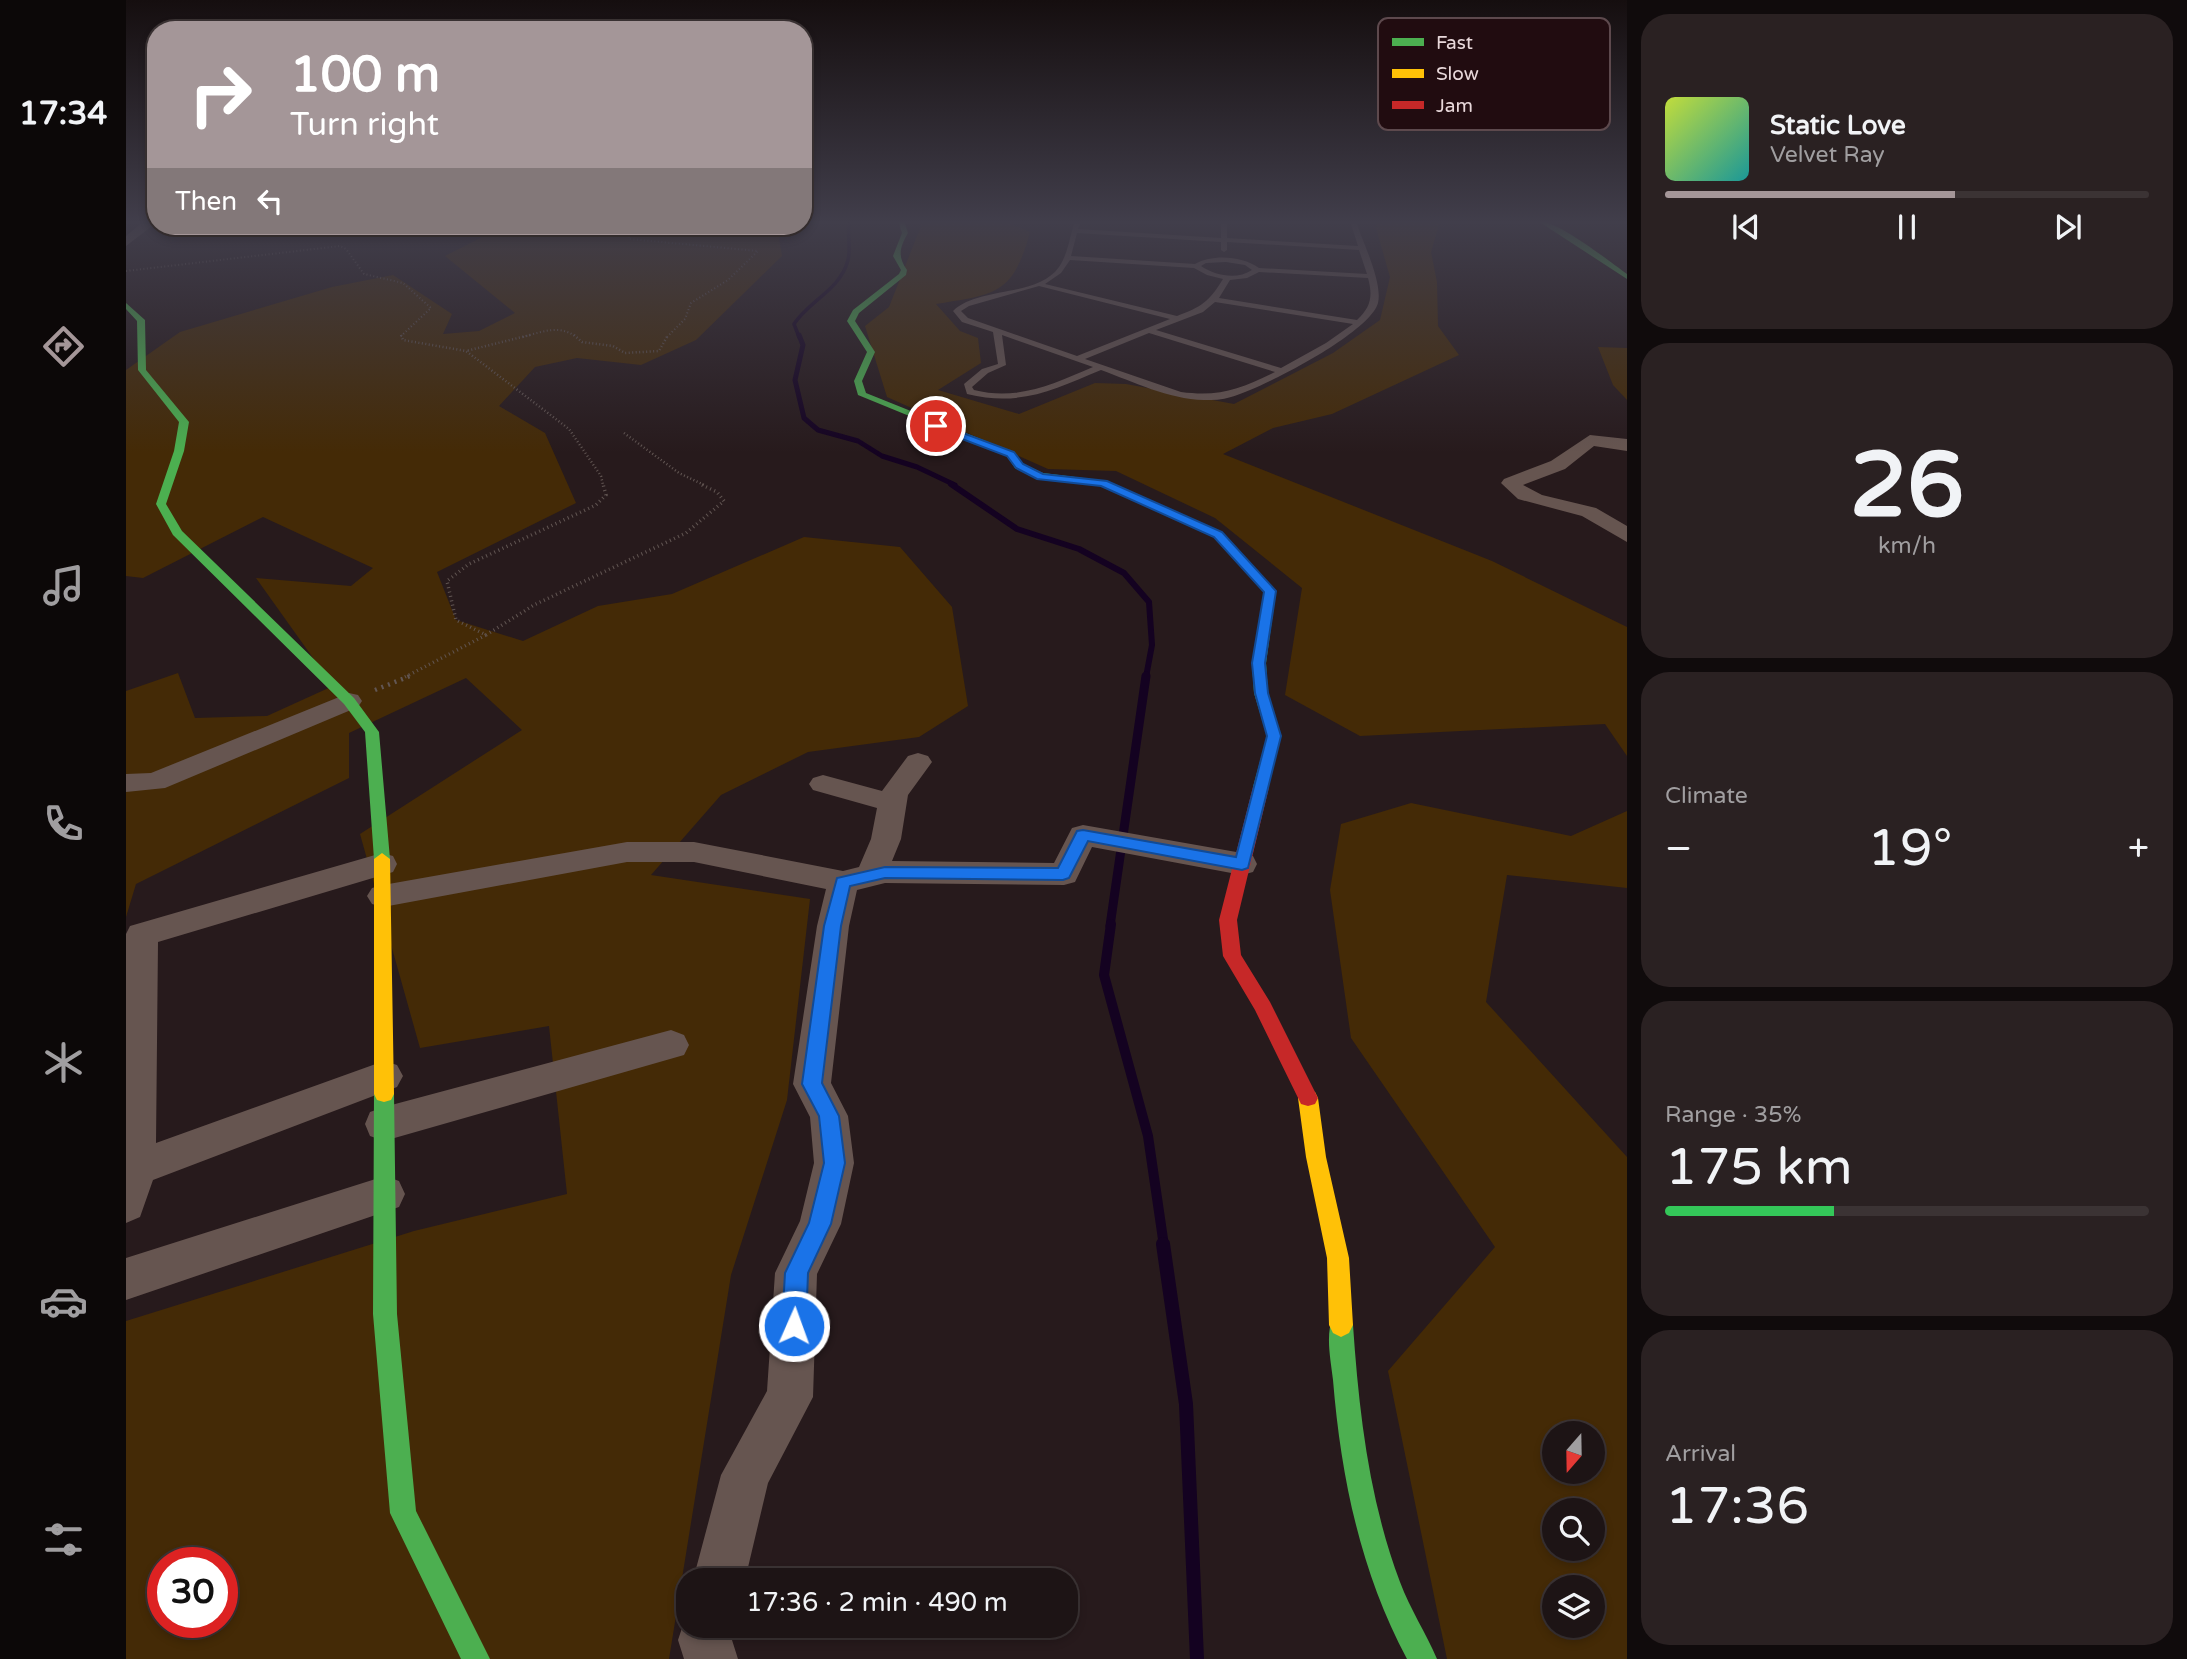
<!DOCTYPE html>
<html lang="en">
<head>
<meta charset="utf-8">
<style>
  :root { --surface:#1d1415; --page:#2a2122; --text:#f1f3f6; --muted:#a09ea0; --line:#3b3334; --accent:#a49698 }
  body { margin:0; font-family:"Varela Round",sans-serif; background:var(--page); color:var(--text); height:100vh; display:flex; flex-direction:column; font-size:26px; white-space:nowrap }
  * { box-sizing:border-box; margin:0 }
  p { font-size:23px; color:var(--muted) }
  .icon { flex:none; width:38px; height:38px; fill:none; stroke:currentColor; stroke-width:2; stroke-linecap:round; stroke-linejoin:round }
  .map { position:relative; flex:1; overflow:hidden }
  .panel { display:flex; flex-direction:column; gap:14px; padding:14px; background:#100b0c; width:560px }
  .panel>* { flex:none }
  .guide { position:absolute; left:21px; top:21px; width:665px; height:214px; border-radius:28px; box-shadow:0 4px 10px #0003,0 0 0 2px var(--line); background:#a49698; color:#fff; overflow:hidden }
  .needle { width:46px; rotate:200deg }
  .fabs { position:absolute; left:1416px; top:1421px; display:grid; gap:14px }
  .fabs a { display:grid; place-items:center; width:63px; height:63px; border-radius:50%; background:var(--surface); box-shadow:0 4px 10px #0003,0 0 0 2px var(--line); font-size:35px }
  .speed { position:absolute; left:21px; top:1547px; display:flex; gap:14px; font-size:35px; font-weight:700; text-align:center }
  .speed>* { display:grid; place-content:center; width:91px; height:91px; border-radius:50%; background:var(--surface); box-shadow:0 4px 10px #0003,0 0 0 2px var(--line); line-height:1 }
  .speed .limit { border:10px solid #d22; background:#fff; color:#111 }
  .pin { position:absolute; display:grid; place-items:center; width:60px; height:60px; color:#fff; margin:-30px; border:4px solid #fff; border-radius:50%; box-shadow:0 2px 7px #0007 }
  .me { position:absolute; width:77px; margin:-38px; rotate:2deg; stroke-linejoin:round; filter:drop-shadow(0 0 5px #0008) }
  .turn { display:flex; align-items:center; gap:24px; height:147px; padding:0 28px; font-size:32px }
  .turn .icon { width:91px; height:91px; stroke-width:2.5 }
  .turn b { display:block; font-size:49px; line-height:60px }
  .then { display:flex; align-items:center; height:66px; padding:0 28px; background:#0003; gap:14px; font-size:26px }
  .big { font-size:52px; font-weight:600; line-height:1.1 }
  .panel .widget { flex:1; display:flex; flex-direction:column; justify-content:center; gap:10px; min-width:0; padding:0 24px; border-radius:28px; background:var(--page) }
  .panel .dial { align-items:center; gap:0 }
  .dial b { font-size:91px; line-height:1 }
  .song { display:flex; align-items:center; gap:21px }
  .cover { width:84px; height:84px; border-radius:10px; background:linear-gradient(135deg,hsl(70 70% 55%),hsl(180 70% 35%)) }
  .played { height:7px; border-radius:4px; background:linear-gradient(90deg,var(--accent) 60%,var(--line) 60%) }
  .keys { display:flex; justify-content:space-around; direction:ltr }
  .heat { display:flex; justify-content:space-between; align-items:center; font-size:38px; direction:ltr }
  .charge { height:10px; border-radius:5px; background:linear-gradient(90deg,#34c759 35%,var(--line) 0) }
  .trip { position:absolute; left:550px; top:1568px; width:402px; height:70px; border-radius:28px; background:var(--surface); box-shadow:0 4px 10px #0003,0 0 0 2px var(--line); font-weight:600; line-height:70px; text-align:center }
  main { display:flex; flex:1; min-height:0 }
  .tab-bar { display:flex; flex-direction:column; width:126px; justify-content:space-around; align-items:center; background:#0c0808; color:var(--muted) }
  .tab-bar .icon { width:49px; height:49px }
  .tab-bar .active { color:var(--accent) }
  .tab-bar b { font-size:32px; color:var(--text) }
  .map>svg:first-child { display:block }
</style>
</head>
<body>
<main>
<nav class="tab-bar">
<b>17:34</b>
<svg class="icon active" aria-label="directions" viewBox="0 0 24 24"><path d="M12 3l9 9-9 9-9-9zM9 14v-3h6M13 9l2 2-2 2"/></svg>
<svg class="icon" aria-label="music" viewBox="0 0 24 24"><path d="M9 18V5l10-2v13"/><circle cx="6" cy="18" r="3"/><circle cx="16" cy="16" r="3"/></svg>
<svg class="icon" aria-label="phone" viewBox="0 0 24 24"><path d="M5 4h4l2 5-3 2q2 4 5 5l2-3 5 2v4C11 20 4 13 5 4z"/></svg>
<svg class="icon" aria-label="climate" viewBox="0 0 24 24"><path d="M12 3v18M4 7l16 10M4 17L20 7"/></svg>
<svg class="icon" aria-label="car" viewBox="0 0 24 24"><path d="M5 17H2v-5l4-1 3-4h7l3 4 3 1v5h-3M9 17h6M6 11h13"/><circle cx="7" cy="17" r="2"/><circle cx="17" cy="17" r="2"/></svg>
<svg class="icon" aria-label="filters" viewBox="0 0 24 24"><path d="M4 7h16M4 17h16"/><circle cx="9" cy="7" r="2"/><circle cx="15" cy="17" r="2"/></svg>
</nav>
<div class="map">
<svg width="1501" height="1659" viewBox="0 0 1501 1659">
  <rect width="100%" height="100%" fill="#271a1c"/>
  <path fill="#442a06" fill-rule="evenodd" d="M793,221H878L904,232C887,295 870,294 810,304L834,331L852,338L855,363L812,390L893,414L969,383L1000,384L1108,404L1207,353L1254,320L1264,277L1250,228L1252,221H1314L1305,252L1311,282L1312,326L1333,355L1206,414L1147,428L1097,454L1366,561L1501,627V756L1479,724L1234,736L1159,695L1176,588L1089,518L990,471L922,469L761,397L739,326L763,307L795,226Z
    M378,226H651L656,256L570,340L515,365L451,358L409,367L373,406L419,433L450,503L311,572L330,620L397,641L472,606L546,594L678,537L774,547L826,607L842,706L793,737L682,752L595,795L525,875L684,899L661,1100L605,1275L543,1659H0V1321L288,1231L441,1194L423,1026L294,1048L234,834L396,730L340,678L223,733V778L10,884L0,917V691L52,673L69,718L141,716L207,686L130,578L225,586L247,568L137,517L17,578L0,576V370L54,332L206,287L267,275L326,314L317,334L353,331L389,313L319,256ZM37,1563H96V1622H37Z
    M1472,347L1501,348V400L1487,385Z
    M1285,803L1445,836L1501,811V888L1381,875L1360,1002L1501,1157V1659H1321L1262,1371L1369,1247L1225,1038L1204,890L1215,824ZM1428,1433H1466V1472H1428ZM1428,1510H1466V1549H1428ZM1428,1587H1466V1626H1428Z"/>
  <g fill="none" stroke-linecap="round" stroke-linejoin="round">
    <path stroke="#140221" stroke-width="3.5" d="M673,337L668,324C683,301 715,289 722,260C725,247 721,234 723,221"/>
    <path stroke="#140221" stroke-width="5" d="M673,335L677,345L669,380L678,418L692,430L732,441L756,456L791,467L829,485"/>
    <path stroke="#140221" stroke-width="6" d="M825,484L891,529L953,549L998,573L1023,602L1026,645L1020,677"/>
    <path stroke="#140221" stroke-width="9" d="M984,926L1020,676"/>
    <path stroke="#140221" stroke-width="10" d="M985,924L978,975L1022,1136L1038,1246"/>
    <path stroke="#140221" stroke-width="14" d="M1037,1244L1060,1404L1071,1659"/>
    <path stroke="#625653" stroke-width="2" stroke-dasharray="1 2.5" stroke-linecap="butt" d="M502,226L503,239L632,251L602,280L565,303L559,319L541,337
      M0,271L214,246L220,249L238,274L277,283L305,308L274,337
      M397,337C415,332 434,324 450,337"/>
    <path stroke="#625653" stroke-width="2.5" stroke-dasharray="1 2.5" stroke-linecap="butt" d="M275,335L277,340L340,351
      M404,335L340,351L443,429L475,476L477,485
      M448,335L456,342L487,346L499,353L533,351L542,335
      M498,433L553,473L578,485"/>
    <path stroke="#625653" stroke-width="3.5" stroke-dasharray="1 3.5" stroke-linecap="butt" d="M360,635L408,605L560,533L598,501L591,492L574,484
      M279,677L360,635L330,620L321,581L343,564L470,505L480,495L477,484"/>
    <path stroke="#625653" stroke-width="4.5" stroke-dasharray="2 5" stroke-linecap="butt" d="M249,690L284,676"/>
    <path fill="#665550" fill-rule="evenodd" d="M949,221H955L952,229L1095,238V221H1101V238L1232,246L1225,224L1199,221H1230C1236,241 1257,282 1252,303C1244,333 1135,389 1105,397C1096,400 1087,400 1078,400C1042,399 1008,382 975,370C927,390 894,407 841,394L838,384L856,369L872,364L867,332L836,322L827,311C853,286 911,298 933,267C942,254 944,235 949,221ZM951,233L1095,242V250L1098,252L1101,250V242L1233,250L1241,274L1133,268C1116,256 1087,254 1069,264L945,256ZM944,260L1068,268L1081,275L1097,279C1083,302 1075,307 1051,316L919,284L935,273ZM1100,262L1119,265L1126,270C1111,280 1090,276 1075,266L1080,263ZM1133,272L1242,278C1247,296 1245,307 1231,320L1093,298L1104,280L1121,278ZM913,286L1044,319L951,356L842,318L835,311L843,306ZM1089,302L1227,324L1200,343L1155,368L1030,330L1077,312ZM1023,333L1149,372C1114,389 1094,397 1055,392L959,359ZM876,335L967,367C927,384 892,401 848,390L846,387L862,373L880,365Z"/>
    <path fill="#665550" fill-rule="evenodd" d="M18,221L30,223L0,246V236Z
      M1464,435L1501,439V451L1468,446L1439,469L1397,485L1416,495L1470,508L1501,526V542L1456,516L1392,499L1375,483L1378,479L1425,461Z
      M223,693L232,695L236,701L232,707L39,788L0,792V774L25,773Z
      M792,753L802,756L806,762L782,795L775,839L766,861L928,863L946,828L957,825L1116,853L1127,856L1131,864L1127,872L1116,875L966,847L949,882L938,885L759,883L731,890L723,926L705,1083L722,1116L728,1163L715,1224L691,1274L687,1397L642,1483L619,1580H567L595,1475L641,1391L649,1273L674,1221L688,1163L684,1117L667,1084L691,926L700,889L568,862H501L257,907L246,904L241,896L246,888L257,885L501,842H568L717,871L733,867L745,839L751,808L687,790L683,784L687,778L697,775L756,791L782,756Z
      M256,853L267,856L271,864L267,872L32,942L30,1143L258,1061L271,1065L277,1076L271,1087L27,1180L14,1217L0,1223V934L4,926Z
      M545,1030L558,1035L563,1045L558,1055L258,1141L244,1136L239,1124L244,1112L258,1107Z
      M259,1176L273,1181L279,1194L273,1207L0,1300V1258Z
      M562,1610V1626H609L606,1640L612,1659H558L552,1640Z"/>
    <path fill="#4caf50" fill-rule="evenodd" d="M772,221H778L782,233C774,247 771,256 781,270L780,275L733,313L729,321L749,352L736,381L740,393L887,452L897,464L917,473L981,481L1096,532L1150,591L1140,663L1142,693L1155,736L1140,790L1135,792L1127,787L1141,736L1128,693L1126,663L1138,592L1088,536L975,486L911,478L889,468L881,456L732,395L728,381L741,352L721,321L727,310L773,274L775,270L767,256L776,233Z
      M1412,221C1431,220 1483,261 1501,274V279Z
      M0,303L19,320L20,370L63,422L58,451L40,504L56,531L228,698L253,732L264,859L262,863L256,865L248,859L239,732L218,704L47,535L30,504L48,451L53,422L12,370L11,321L0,309Z
      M258,1086L265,1088L268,1094L271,1314L290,1511L364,1659H335L264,1513L247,1314L248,1094L251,1088Z
      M1215,1313L1223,1317L1227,1325C1233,1412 1243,1500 1274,1582C1284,1609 1300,1633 1311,1659H1281C1235,1573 1215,1478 1207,1380C1205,1361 1199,1335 1207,1317Z"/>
    <path fill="#ffc107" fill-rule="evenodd" d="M256,853L264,859L268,1094L265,1100L258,1102L251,1100L248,1094V859Z
      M1182,1090L1189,1092L1192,1098L1200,1157L1223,1258L1227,1325L1223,1333L1215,1337L1207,1333L1203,1325L1201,1258L1180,1157L1172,1098L1175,1092Z"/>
    <path fill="#c62828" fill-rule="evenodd" d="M1135,782L1143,787L1111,920L1115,955L1144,1002L1192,1098L1189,1104L1182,1106L1175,1104L1129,1010L1097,956L1093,920L1127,787Z"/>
  </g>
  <linearGradient id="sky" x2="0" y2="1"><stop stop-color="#150e0f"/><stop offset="0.49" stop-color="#413e4b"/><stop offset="1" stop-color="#413e4b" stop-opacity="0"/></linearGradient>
  <rect width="1501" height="453" fill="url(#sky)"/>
  <path fill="#1a73e8" stroke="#114b97" stroke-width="2" d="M810,423L888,452L897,464L917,474L981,481L1096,532L1150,591L1139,663L1142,693L1155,736L1122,868L1116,870L962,841L943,878L937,880L759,878L724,886L715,926L696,1083L713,1116L719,1163L705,1224L682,1273L680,1326L676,1335L668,1338L659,1335L656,1326L659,1273L683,1223L698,1163L693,1116L676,1084L698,926L711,878L759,867L932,868L951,831L957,830L1110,857L1141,736L1129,693L1126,663L1138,592L1088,537L975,486L911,479L890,468L881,456L807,428Z"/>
  <rect x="1252" y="18" width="232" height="112" rx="10" fill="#210c10" stroke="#5d494d" stroke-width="2"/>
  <rect x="1266" y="38" width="32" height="8" fill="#4caf50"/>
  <rect x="1266" y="69" width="32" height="9" fill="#ffc107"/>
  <rect x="1266" y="101" width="32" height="8" fill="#c62828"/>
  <g font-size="19" fill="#e8d8da">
    <text x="1310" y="49">Fast</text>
    <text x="1310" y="80">Slow</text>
    <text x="1310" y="112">Jam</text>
  </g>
</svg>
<div class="fabs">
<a><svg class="needle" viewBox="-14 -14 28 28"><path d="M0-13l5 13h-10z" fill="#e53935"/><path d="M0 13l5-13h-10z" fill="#a09ea0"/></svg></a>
<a><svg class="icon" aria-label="search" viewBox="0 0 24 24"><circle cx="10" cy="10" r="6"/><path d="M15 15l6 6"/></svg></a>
<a><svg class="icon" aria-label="layers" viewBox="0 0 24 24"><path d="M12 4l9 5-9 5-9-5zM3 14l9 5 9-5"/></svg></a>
</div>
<div class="speed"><div class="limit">30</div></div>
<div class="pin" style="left:810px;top:426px;background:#d93025"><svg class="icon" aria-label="arrive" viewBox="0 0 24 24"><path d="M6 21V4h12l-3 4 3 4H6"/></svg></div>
<svg class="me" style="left:668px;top:1326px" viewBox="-20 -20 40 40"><circle r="17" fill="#1a73e8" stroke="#fff" stroke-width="3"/><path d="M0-11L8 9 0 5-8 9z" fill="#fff"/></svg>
<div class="trip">17:36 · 2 min · 490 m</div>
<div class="guide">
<div class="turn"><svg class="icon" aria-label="right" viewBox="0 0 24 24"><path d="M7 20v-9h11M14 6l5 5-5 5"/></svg><div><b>100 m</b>Turn right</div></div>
<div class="then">Then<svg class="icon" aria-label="left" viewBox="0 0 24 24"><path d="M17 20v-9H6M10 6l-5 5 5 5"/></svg></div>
</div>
</div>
<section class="panel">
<div class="widget">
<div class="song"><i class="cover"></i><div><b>Static Love</b><p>Velvet Ray</p></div></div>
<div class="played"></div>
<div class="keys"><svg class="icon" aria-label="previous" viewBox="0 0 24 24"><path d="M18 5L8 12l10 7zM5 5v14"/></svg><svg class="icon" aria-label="pause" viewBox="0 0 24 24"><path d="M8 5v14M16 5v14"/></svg><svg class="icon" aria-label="next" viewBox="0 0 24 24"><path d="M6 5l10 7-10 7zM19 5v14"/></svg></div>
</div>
<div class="widget dial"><b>26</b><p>km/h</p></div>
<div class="widget"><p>Climate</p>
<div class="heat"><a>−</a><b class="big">19°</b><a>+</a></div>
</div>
<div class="widget"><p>Range · 35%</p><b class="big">175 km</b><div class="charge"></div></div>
<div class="widget"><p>Arrival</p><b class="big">17:36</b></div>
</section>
</main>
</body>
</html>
